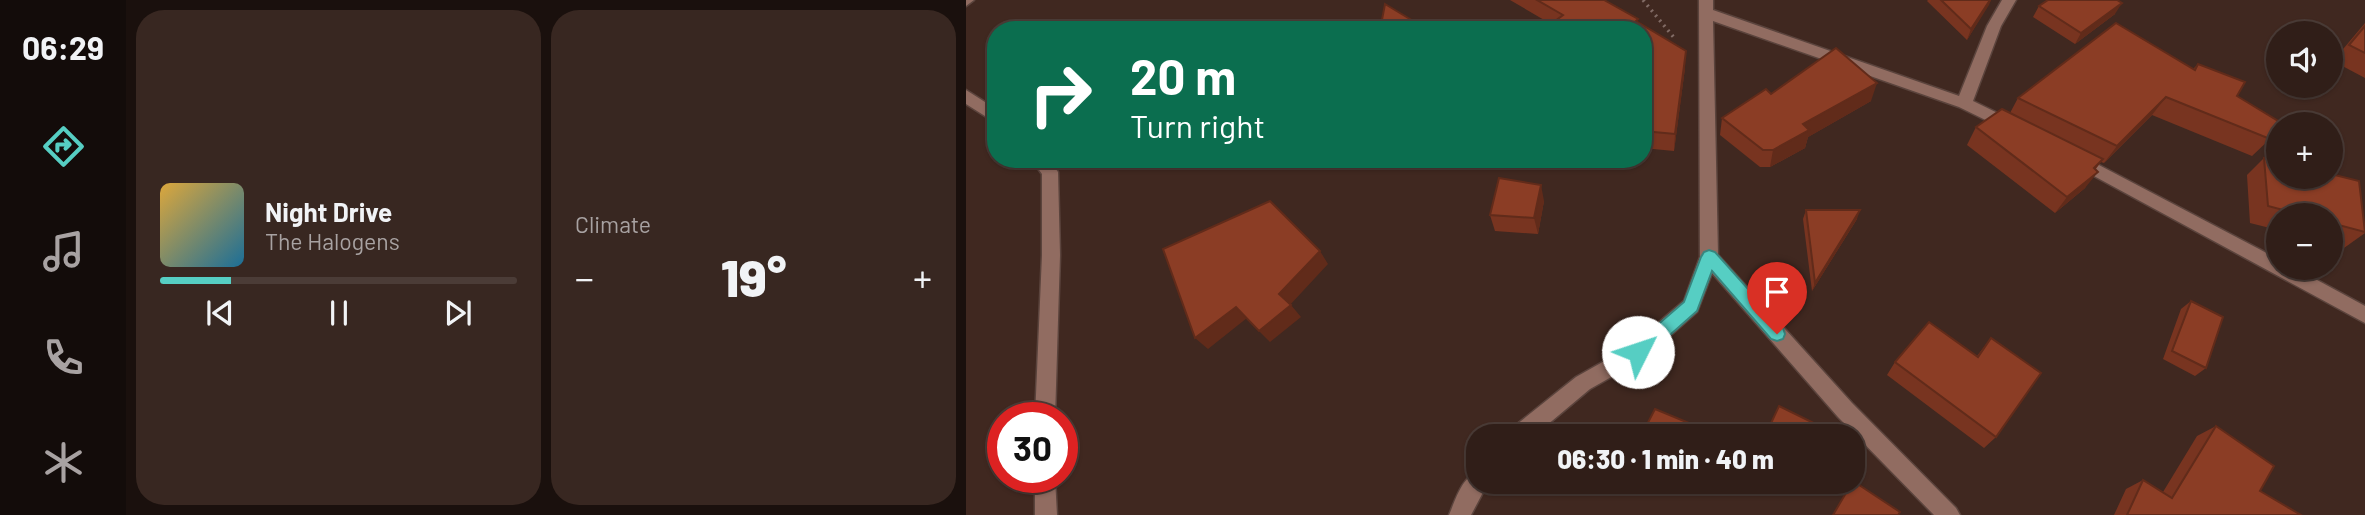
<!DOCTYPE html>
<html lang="en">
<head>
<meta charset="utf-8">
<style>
  :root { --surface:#301e18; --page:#382721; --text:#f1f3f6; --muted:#a8a2a2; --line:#4b3c37; --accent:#56cec3 }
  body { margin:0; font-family:Barlow,sans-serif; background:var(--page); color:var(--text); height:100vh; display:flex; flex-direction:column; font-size:26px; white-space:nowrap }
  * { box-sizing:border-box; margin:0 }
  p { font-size:23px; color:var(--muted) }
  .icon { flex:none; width:38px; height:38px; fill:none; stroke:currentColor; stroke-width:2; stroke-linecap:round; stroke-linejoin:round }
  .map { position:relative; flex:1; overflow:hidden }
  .sheet { display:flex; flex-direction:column; gap:10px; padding:10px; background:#1a100d; width:840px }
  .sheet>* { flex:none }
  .banner { position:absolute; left:21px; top:21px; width:665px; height:147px; border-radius:28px; box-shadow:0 2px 5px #0004,0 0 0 2px var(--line); background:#0b6e4f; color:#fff; overflow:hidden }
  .buttons { position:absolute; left:1300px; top:21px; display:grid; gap:14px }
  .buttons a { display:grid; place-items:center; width:77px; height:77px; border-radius:50%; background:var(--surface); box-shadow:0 2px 5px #0004,0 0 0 2px var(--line); font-size:35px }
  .speed { position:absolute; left:21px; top:402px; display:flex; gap:14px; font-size:35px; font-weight:700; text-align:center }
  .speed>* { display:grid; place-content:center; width:91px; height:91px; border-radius:50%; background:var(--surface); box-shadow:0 2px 5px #0004,0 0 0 2px var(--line); line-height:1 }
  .speed .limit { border:10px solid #d22; background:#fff; color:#111 }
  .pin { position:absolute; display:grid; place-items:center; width:60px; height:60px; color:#fff; margin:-72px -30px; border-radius:50% 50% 50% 0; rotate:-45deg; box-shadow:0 0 7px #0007 }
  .pin .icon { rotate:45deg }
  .me { position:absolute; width:77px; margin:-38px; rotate:49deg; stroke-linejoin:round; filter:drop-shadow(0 0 5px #0008) }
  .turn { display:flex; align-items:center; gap:24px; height:147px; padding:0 28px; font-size:32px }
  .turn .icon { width:91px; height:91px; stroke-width:2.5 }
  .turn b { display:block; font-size:49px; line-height:60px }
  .big { font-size:52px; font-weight:800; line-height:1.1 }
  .sheet .tile { flex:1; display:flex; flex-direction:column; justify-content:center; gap:10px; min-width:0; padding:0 24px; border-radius:28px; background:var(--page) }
  .song { display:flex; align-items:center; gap:21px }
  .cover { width:84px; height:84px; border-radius:10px; background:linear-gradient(135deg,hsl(40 70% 55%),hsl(200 70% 35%)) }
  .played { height:7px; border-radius:4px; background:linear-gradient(90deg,var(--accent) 20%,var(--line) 20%) }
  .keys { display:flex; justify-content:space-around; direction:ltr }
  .heat { display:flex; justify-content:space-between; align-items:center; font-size:38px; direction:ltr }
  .sheet .tiles { flex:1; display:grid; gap:10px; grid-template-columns:repeat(2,1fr) }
  .trip { position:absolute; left:500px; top:424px; width:399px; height:70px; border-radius:28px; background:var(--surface); box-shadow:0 2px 5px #0004,0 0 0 2px var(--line); font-weight:800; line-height:70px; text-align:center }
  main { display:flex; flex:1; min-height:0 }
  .tab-bar { display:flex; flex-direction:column; width:126px; justify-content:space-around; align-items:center; background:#130c0a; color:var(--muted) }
  .tab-bar .icon { width:49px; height:49px }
  .tab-bar .selected { color:var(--accent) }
  .tab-bar b { font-size:32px; color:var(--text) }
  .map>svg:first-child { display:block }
</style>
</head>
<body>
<main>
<nav class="tab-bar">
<b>06:29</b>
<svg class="icon selected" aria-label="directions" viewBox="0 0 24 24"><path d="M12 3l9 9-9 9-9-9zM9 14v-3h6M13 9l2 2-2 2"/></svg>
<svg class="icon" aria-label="music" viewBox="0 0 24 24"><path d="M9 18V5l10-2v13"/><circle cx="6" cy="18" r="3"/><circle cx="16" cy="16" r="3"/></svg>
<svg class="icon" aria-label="phone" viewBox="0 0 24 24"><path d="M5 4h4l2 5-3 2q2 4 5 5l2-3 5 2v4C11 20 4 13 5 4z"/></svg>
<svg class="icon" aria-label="climate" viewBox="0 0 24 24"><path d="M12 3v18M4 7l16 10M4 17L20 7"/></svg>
</nav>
<section class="sheet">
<div class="tiles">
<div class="tile">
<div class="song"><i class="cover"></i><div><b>Night Drive</b><p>The Halogens</p></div></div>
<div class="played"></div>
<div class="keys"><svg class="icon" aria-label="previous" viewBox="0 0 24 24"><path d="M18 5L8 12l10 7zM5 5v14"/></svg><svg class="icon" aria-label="pause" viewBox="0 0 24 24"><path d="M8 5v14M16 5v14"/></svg><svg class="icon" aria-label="next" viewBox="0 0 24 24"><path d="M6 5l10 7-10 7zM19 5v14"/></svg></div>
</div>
<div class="tile"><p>Climate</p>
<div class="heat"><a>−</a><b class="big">19°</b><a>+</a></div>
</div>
</div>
</section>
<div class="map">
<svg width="1399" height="515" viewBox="0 0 1399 515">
  <rect width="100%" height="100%" fill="#402820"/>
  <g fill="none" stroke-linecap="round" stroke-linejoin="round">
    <g stroke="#5b443d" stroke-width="3">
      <path id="minor" d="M0,0H8L0,6Z
        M733,0H747V10L993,96L1021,26L1036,0H1050L1035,26L1007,101L1050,122L1052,126L1050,130L1044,132L993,107L747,21L752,255L886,403L990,508L994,515H968L872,417L746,273L731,312L679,358L624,389L568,436H542L545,429L610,377L665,346L718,301L734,257Z
        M0,90L30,109V123L0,104Z
        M1110,153L1312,259V268H1329L1399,306V323L1104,163L1102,159Z
        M65,159H83L92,172L94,255L89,418H69L76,255V174Z
        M513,471V481H523L505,515H483C490,499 495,478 513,471Z
        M69,478H89L91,515H69Z"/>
    </g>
    <path stroke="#816b65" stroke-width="3.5" stroke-dasharray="2 4.5" stroke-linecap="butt" d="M677,0L710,40"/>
    <use href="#minor" fill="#916c61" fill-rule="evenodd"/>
  </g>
  <path fill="#783420" d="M544,0H638L672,23L719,68L708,151L677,148V30H585V24Z
    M962,0H1025L1001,40L961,1Z
    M1073,6L1149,14L1109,44L1067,17Z
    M1399,23V78L1367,61Z
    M1232,64L1271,96L1304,139L1286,156L1186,115L1138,163L1135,162L1129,170L1119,188L1089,213L1001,145L1010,127L1044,113L1052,98L1227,69Z
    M805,94L905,101L842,137L839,148L804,167H794L754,135L756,118Z
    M1298,158L1399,225V233L1378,248L1365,244V215H1312V230L1284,223L1281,175Z
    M578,201L572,234L529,231L524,215Z
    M840,210L891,219L846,291L837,219Z
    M1225,301L1240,368L1229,376L1197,359L1215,309Z
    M1025,338L1030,437L1018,448L921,375L929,362L1011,356Z
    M1250,426L1294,491L1335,515H1148L1160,489L1177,480L1197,492L1231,436Z"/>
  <path fill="#612b1a" d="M1024,0H1025L1023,5L1001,40L1005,29Z
    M1156,3L1149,14L1109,44L1115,33Z
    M720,51L719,68L708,151L709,134Z
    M911,83L905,101L842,137L839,148L804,167L807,150L837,124Z
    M1200,97L1186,115L1138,163L1151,146Z
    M1137,159L1124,176L1132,172L1119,188L1089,213L1101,197Z
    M575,185L578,201L572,234L568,218Z
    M894,210L891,219L846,291L849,283Z
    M354,251L362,264L323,306L313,294Z
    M325,305L335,317L304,342L293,331Z
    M270,307L281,318L242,349L229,338Z"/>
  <path fill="#8b3d25" stroke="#612b1a" stroke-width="2" d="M571,0H638L672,19L670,21L720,51L709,134L677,131V30H592L584,25L597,15Z
    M975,0H1024L1005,29Z
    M1082,0H1151L1156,3L1115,33L1073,6Z
    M419,4L462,30H414Z
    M1150,23L1229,70L1232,64L1279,82L1271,96L1312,121L1304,139L1200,97L1151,146L1052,98Z
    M1399,26V53L1383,45Z
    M870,48L911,83L837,124L843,130L807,150H797L756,118L800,89L805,94Z
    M1036,109L1137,159L1128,168L1132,172L1101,197L1010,127Z
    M1298,158L1312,162V177H1365V174L1393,181L1399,232L1365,223V215H1336L1302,206Z
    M533,178L575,185L568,218L524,215Z
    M304,201L354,251L313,294L325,305L293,331L270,307L229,338L197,249Z
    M840,210H894L849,283Z
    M1225,301L1257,317L1240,368L1206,351Z
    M963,322L1012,357L1025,338L1075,373L1030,437L929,362Z
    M813,406L864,431L862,436H799Z
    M689,409L747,433L745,436H675Z
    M1250,426L1308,466L1294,491L1335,515H1161L1177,480L1206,498Z
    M887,481L934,512L932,515H867Z"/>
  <path fill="#56cec3" stroke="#38867f" stroke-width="2" d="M743,250L749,252L817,328L819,334L817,339L811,341L805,339L746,271L731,311L678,358L672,360L666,358L664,352L666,347L718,302L735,257L738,252Z"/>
</svg>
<div class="buttons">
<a><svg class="icon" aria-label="sound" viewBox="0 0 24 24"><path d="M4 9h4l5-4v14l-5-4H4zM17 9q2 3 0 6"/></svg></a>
<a>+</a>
<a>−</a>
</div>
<div class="speed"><div class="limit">30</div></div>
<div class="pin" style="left:811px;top:334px;background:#d93025"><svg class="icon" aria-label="arrive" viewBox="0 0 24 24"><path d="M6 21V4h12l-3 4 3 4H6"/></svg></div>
<svg class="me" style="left:672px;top:352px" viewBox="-20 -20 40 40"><circle r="19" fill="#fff"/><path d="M0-13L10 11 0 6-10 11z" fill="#56cec3"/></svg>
<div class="trip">06:30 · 1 min · 40 m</div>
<div class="banner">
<div class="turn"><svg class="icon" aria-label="right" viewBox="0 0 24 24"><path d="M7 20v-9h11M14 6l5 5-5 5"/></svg><div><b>20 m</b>Turn right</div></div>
</div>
</div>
</main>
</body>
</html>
